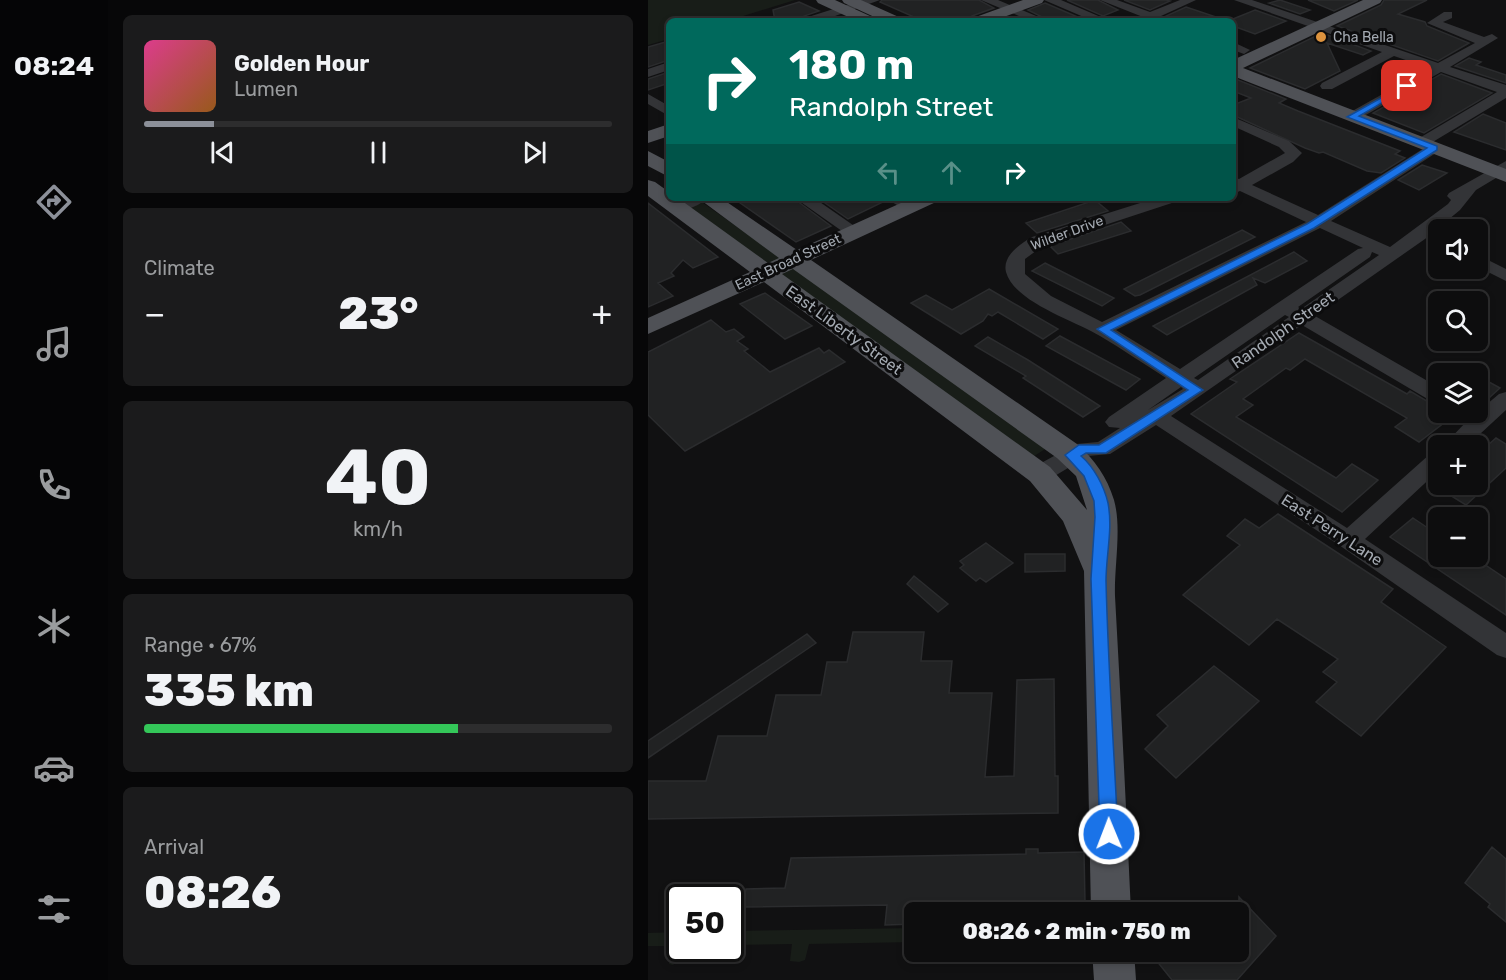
<!DOCTYPE html>
<html lang="en">
<head>
<meta charset="utf-8">
<style>
  :root { --surface:#0d0d0e; --page:#1b1b1c; --text:#f1f3f6; --muted:#9a9c9e; --line:#2d2d2e; --accent:#8c9099 }
  body { margin:0; font-family:Rubik,sans-serif; background:var(--page); color:var(--text); height:100vh; display:flex; flex-direction:column; font-size:22px; white-space:nowrap }
  * { box-sizing:border-box; margin:0 }
  p { font-size:20px; color:var(--muted) }
  .icon { flex:none; width:33px; height:33px; fill:none; stroke:currentColor; stroke-width:2; stroke-linecap:round; stroke-linejoin:round }
  .map { position:relative; flex:1; overflow:hidden }
  .side { display:flex; flex-direction:column; gap:15px; padding:15px; background:#070708; width:540px }
  .side>* { flex:none }
  .guide { position:absolute; left:18px; top:18px; width:570px; height:183px; border-radius:9px; box-shadow:0 3px 9px #0003,0 0 0 2px var(--line); background:#00695c; color:#fff; overflow:hidden }
  .buttons { position:absolute; left:780px; top:219px; display:grid; gap:12px }
  .buttons a { display:grid; place-items:center; width:60px; height:60px; border-radius:9px; background:var(--surface); box-shadow:0 3px 9px #0003,0 0 0 2px var(--line); font-size:30px }
  .speed { position:absolute; left:18px; top:884px; display:flex; gap:12px; font-size:30px; font-weight:700; text-align:center }
  .speed>* { display:grid; place-content:center; width:78px; height:78px; border-radius:50%; background:var(--surface); box-shadow:0 3px 9px #0003,0 0 0 2px var(--line); line-height:1 }
  .speed .limit { border:3px solid #111; border-radius:9px; background:#fff; color:#111 }
  .pin { position:absolute; display:grid; place-items:center; width:51px; height:51px; color:#fff; margin:-26px; border-radius:12px; box-shadow:0 3px 9px #0006 }
  .me { position:absolute; width:66px; margin:-33px; rotate:359deg; stroke-linejoin:round; filter:drop-shadow(0 0 4px #0008) }
  .turn { display:flex; align-items:center; gap:21px; height:126px; padding:0 24px; font-size:27px }
  .turn .icon { width:78px; height:78px; stroke-width:2.5 }
  .turn b { display:block; font-size:42px; line-height:51px }
  .lanes { display:flex; align-items:center; height:57px; padding:0 24px; background:#0003; justify-content:center; gap:30px; direction:ltr }
  .lanes .off { opacity:.35 }
  .big { font-size:45px; font-weight:800; line-height:1.1 }
  .side .tile { flex:1; display:flex; flex-direction:column; justify-content:center; gap:9px; min-width:0; padding:0 21px; border-radius:9px; background:var(--page) }
  .side .dial { align-items:center; gap:0 }
  .dial b { font-size:78px; line-height:1 }
  .song { display:flex; align-items:center; gap:18px }
  .cover { width:72px; height:72px; border-radius:9px; background:linear-gradient(135deg,hsl(330 70% 55%),hsl(30 70% 35%)) }
  .played { height:6px; border-radius:3px; background:linear-gradient(90deg,var(--accent) 15%,var(--line) 15%) }
  .keys { display:flex; justify-content:space-around; direction:ltr }
  .heat { display:flex; justify-content:space-between; align-items:center; font-size:33px; direction:ltr }
  .charge { height:9px; border-radius:4px; background:linear-gradient(90deg,#34c759 67%,var(--line) 0) }
  .trip { position:absolute; left:256px; top:902px; width:345px; height:60px; border-radius:9px; background:var(--surface); box-shadow:0 3px 9px #0003,0 0 0 2px var(--line); font-weight:800; line-height:60px; text-align:center }
  main { display:flex; flex:1; min-height:0 }
  .dock { display:flex; flex-direction:column; width:108px; justify-content:space-around; align-items:center; background:#050506; color:var(--muted) }
  .dock .icon { width:42px; height:42px }
  .dock .on { color:var(--accent) }
  .dock b { font-size:27px; color:var(--text) }
  .map>svg:first-child { display:block }
</style>
</head>
<body>
<main>
<nav class="dock">
<b>08:24</b>
<svg class="icon on" aria-label="directions" viewBox="0 0 24 24"><path d="M12 3l9 9-9 9-9-9zM9 14v-3h6M13 9l2 2-2 2"/></svg>
<svg class="icon" aria-label="music" viewBox="0 0 24 24"><path d="M9 18V5l10-2v13"/><circle cx="6" cy="18" r="3"/><circle cx="16" cy="16" r="3"/></svg>
<svg class="icon" aria-label="phone" viewBox="0 0 24 24"><path d="M5 4h4l2 5-3 2q2 4 5 5l2-3 5 2v4C11 20 4 13 5 4z"/></svg>
<svg class="icon" aria-label="climate" viewBox="0 0 24 24"><path d="M12 3v18M4 7l16 10M4 17L20 7"/></svg>
<svg class="icon" aria-label="car" viewBox="0 0 24 24"><path d="M5 17H2v-5l4-1 3-4h7l3 4 3 1v5h-3M9 17h6M6 11h13"/><circle cx="7" cy="17" r="2"/><circle cx="17" cy="17" r="2"/></svg>
<svg class="icon" aria-label="filters" viewBox="0 0 24 24"><path d="M4 7h16M4 17h16"/><circle cx="9" cy="7" r="2"/><circle cx="15" cy="17" r="2"/></svg>
</nav>
<section class="side">
<div class="tile">
<div class="song"><i class="cover"></i><div><b>Golden Hour</b><p>Lumen</p></div></div>
<div class="played"></div>
<div class="keys"><svg class="icon" aria-label="previous" viewBox="0 0 24 24"><path d="M18 5L8 12l10 7zM5 5v14"/></svg><svg class="icon" aria-label="pause" viewBox="0 0 24 24"><path d="M8 5v14M16 5v14"/></svg><svg class="icon" aria-label="next" viewBox="0 0 24 24"><path d="M6 5l10 7-10 7zM19 5v14"/></svg></div>
</div>
<div class="tile"><p>Climate</p>
<div class="heat"><a>−</a><b class="big">23°</b><a>+</a></div>
</div>
<div class="tile dial"><b>40</b><p>km/h</p></div>
<div class="tile"><p>Range · 67%</p><b class="big">335 km</b><div class="charge"></div></div>
<div class="tile"><p>Arrival</p><b class="big">08:26</b></div>
</section>
<div class="map">
<svg width="858" height="980" viewBox="0 0 858 980">
  <rect width="100%" height="100%" fill="#111112"/>
  <path fill="#181d18" d="M0,0H147L79,21H21V39L0,45Z
    M25,198H48L402,446L383,458Z
    M267,928V942L161,944L157,960L151,962L142,961L144,944L83,945V931Z
    M31,932L32,948H34L30,961L25,965L21,964L24,946H0V933Z"/>
  <path fill="#212223" stroke="#2b2c2e" stroke-width="1.5" d="M234,0H331L346,8L324,16L320,21H275L232,2Z
    M419,0H450L470,10L455,16Z
    M476,0H518L522,1L502,10Z
    M632,0L662,10L652,14L621,3Z
    M660,0H710L686,11Z
    M736,0H779L750,14L777,22L779,26L821,43L790,61L689,26L733,5Z
    M151,2L171,11L156,16L153,21H127L125,10Z
    M397,3L439,21H402L380,10Z
    M538,7L574,19V21H526L518,16Z
    M607,10L638,21L607,34L585,26V21H580Z
    M674,33L723,51L715,55L679,43L692,71L657,89L602,68Z
    M21,41V60L0,67V47Z
    M821,58L833,62L828,65L858,75V83L807,66Z
    M757,62L776,69L762,76L744,69Z
    M21,72V83L0,90V79Z
    M793,74L844,93L776,133L725,113Z
    M585,78L638,99L631,103L650,111L752,151L747,154L757,158L733,173L719,171L675,152L671,153L657,148L585,115V105L603,98L585,91Z
    M835,114L858,123V150L806,132Z
    M774,165L799,173L771,190L750,180Z
    M85,198H145L183,226L148,242Z
    M170,198H235L237,201L200,219Z
    M447,200L460,211L389,233L378,223Z
    M0,203L70,257L45,268L35,260L23,273L26,276L10,283L25,296L0,307Z
    M473,222L483,231L410,254L402,246Z
    M594,230L607,237L492,295L487,296L476,289Z
    M646,252L659,261L617,283L605,278L609,285L519,335L505,326Z
    M397,263L466,298L454,306L384,271Z
    M341,289L410,329L395,339L350,312L344,316L340,314L335,321L313,334L263,303L278,295L304,310Z
    M117,293L164,326L137,339L92,304Z
    M63,320L78,332L86,329L96,337L89,341L100,349L96,351L122,372L171,348L176,353L181,350L197,362L37,451L0,415V352Z
    M651,333L759,394L762,391L782,403L790,405V412L801,419L771,442L747,427L759,418L657,359L642,370L638,368L595,399L605,405L588,417L688,478L704,464L730,480L694,512L543,414L589,382L582,379Z
    M412,336L492,379L478,390L398,346Z
    M340,337L380,360L452,406L435,417L375,378L378,376L327,346Z
    M830,376L852,388L831,407H830Z
    M848,438L858,444V468L818,505L784,484H830V454Z
    M630,514L745,589L733,602L798,647L713,736L668,702L689,682L675,672L690,659L629,619L601,645L535,595L592,545L579,536L597,519L611,528Z
    M765,518L790,535V556H824L858,579V615L742,537Z
    M338,543L365,563L338,582L332,578L328,581L312,568L316,565L312,561Z
    M377,554H417V571L377,572Z
    M266,576L300,604L290,612L259,584Z
    M205,632H276L273,661H304L301,693H344L337,777L366,776L369,680L406,679L407,776H410V813L0,819V781H58L70,736H119L128,695H173L179,662H199Z
    M159,634L168,643L0,758V741Z
    M566,666L611,701L528,778L497,749L520,726L509,715Z
    M844,847L858,859V922L840,907L842,904L817,883Z
    M378,849H390V853L436,852L437,902L277,905V912H267V924L237,925L239,905L94,907L98,889L137,888L143,858L378,854Z
    M591,897L628,936L589,980H524L508,960L516,951H591Z"/>
  <g fill="none" stroke-linecap="round" stroke-linejoin="round">
    <path fill="#333437" fill-rule="evenodd" d="M214,0H232L173,21H155L157,18Z
      M333,0H350L400,21H383Z
      M396,0H413L462,21H445Z
      M452,0H469L502,12L532,0H548L513,16L523,21H505Z
      M586,0H604L790,63L827,43L779,23L796,12H804V18L795,22L836,37L844,34L850,38L802,67L858,85V98L778,146H768L766,143L768,140L849,92L793,72L709,120H699L697,117L699,114L781,68L746,56L684,89H674L672,86L674,83L734,52Z
      M585,42L602,50L596,54L585,50Z
      M21,62V70L0,77V69Z
      M0,94L21,106V116L0,104Z
      M585,117L641,141L654,153L645,162L604,185L670,215L781,145H791L793,148L791,151L683,221L742,247L800,204L803,200L799,196L801,193L858,161V172L828,190L812,210L777,239L667,316L790,387V403L783,401L654,325L523,416L699,528L782,454L790,452V471L717,539L858,633V658L849,655L691,545L508,425L462,454L440,456L400,480L392,482L384,480L381,474L384,468L428,444L450,442L472,428L461,427L457,422L461,417L518,378C496,364 474,349 452,336C427,321 366,302 358,272C354,256 372,244 384,237L508,198H532L530,201L396,245L377,259V274L403,296L454,322L658,222L592,191L585,194V177L591,179L637,153L631,147L585,126ZM672,228L715,248L710,249L532,369L468,330ZM724,252L731,255L653,309L650,307L722,257ZM637,315L641,317L550,380L546,378ZM533,387L535,389L500,410Z
      M37,198H59C52,206 34,213 23,210L21,207L23,204Z
      M147,198H166L215,232L207,237L201,236Z
      M237,198H257L269,207L261,212Z
      M830,255L858,269V281L830,267Z
      M858,392V410L819,446H795L819,421L809,412H830V409L832,410L851,394Z"/>
    <path fill="#4f5156" fill-rule="evenodd" d="M168,0H187L222,16L225,19L223,21H209L170,3Z
      M194,0H213L253,18L256,21H235L196,3Z
      M375,0H396L394,3L345,21H322L325,18Z
      M715,0H734L732,3L595,68L858,169V182L585,76V60Z
      M21,124V136L0,143V131Z
      M0,151L21,162V177L0,166Z
      M0,180L7,182L21,192V198H30L120,263L131,258L50,198H73L149,250L264,198H291L288,202L163,260L429,444C447,460 459,477 466,500C474,528 466,567 467,596C473,702 478,807 483,912H443L436,571L415,521L382,481L116,282L0,334V318L102,272L0,196ZM145,269L409,458L428,476L439,510L402,467L134,274Z
      M444,951H486L488,980H446Z"/>
  </g>
  <path fill="#1a73e8" stroke="#114b97" stroke-width="1.5" d="M756,85L763,86L711,116L789,146V150L666,228L463,330L555,390L458,453H438L433,456C446,467 456,486 460,503C465,529 458,555 458,581C460,665 466,750 470,834L467,840L461,842L454,840L452,834L443,579L447,517L446,501L436,476L417,455L431,445H451L540,390L449,329L659,224L779,148L699,117Z"/>
  <circle fill="#dd933e" stroke="#0c0c0d" stroke-width="2" cx="673" cy="37" r="6"/>
  <g text-anchor="middle" dominant-baseline="central" stroke-width="6" stroke-linejoin="round" paint-order="stroke">
    <g font-size="14" fill="#a4aab2" stroke="#0c0c0d" text-anchor="start">
      <text x="685" y="37">Cha Bella</text>
    </g>
    <g font-size="14" fill="#a4aab2" stroke="#0c0c0d">
      <text transform="translate(419 233) rotate(-20)">Wilder Drive</text>
      <text transform="translate(140 262) rotate(-25)">East Broad Street</text>
    </g>
    <g font-size="16" fill="#a4aab2" stroke="#0c0c0d">
      <text transform="translate(196 330) rotate(36)">East Liberty Street</text>
      <text transform="translate(635 330) rotate(-35)">Randolph Street</text>
      <text transform="translate(684 530) rotate(33)">East Perry Lane</text>
    </g>
  </g>
</svg>
<div class="buttons">
<a><svg class="icon" aria-label="sound" viewBox="0 0 24 24"><path d="M4 9h4l5-4v14l-5-4H4zM17 9q2 3 0 6"/></svg></a>
<a><svg class="icon" aria-label="search" viewBox="0 0 24 24"><circle cx="10" cy="10" r="6"/><path d="M15 15l6 6"/></svg></a>
<a><svg class="icon" aria-label="layers" viewBox="0 0 24 24"><path d="M12 4l9 5-9 5-9-5zM3 14l9 5 9-5"/></svg></a>
<a>+</a>
<a>−</a>
</div>
<div class="speed"><div class="limit">50</div></div>
<div class="pin" style="left:759px;top:86px;background:#d93025"><svg class="icon" aria-label="arrive" viewBox="0 0 24 24"><path d="M6 21V4h12l-3 4 3 4H6"/></svg></div>
<svg class="me" style="left:461px;top:834px" viewBox="-20 -20 40 40"><circle r="17" fill="#1a73e8" stroke="#fff" stroke-width="3"/><path d="M0-11L8 9 0 5-8 9z" fill="#fff"/></svg>
<div class="trip">08:26 · 2 min · 750 m</div>
<div class="guide">
<div class="turn"><svg class="icon" aria-label="right" viewBox="0 0 24 24"><path d="M7 20v-9h11M14 6l5 5-5 5"/></svg><div><b>180 m</b>Randolph Street</div></div>
<div class="lanes"><svg class="icon off" aria-label="left" viewBox="0 0 24 24"><path d="M17 20v-9H6M10 6l-5 5 5 5"/></svg><svg class="icon off" aria-label="ahead" viewBox="0 0 24 24"><path d="M12 20V5M6 11l6-6 6 6"/></svg><svg class="icon" aria-label="right" viewBox="0 0 24 24"><path d="M7 20v-9h11M14 6l5 5-5 5"/></svg></div>
</div>
</div>
</main>
</body>
</html>
